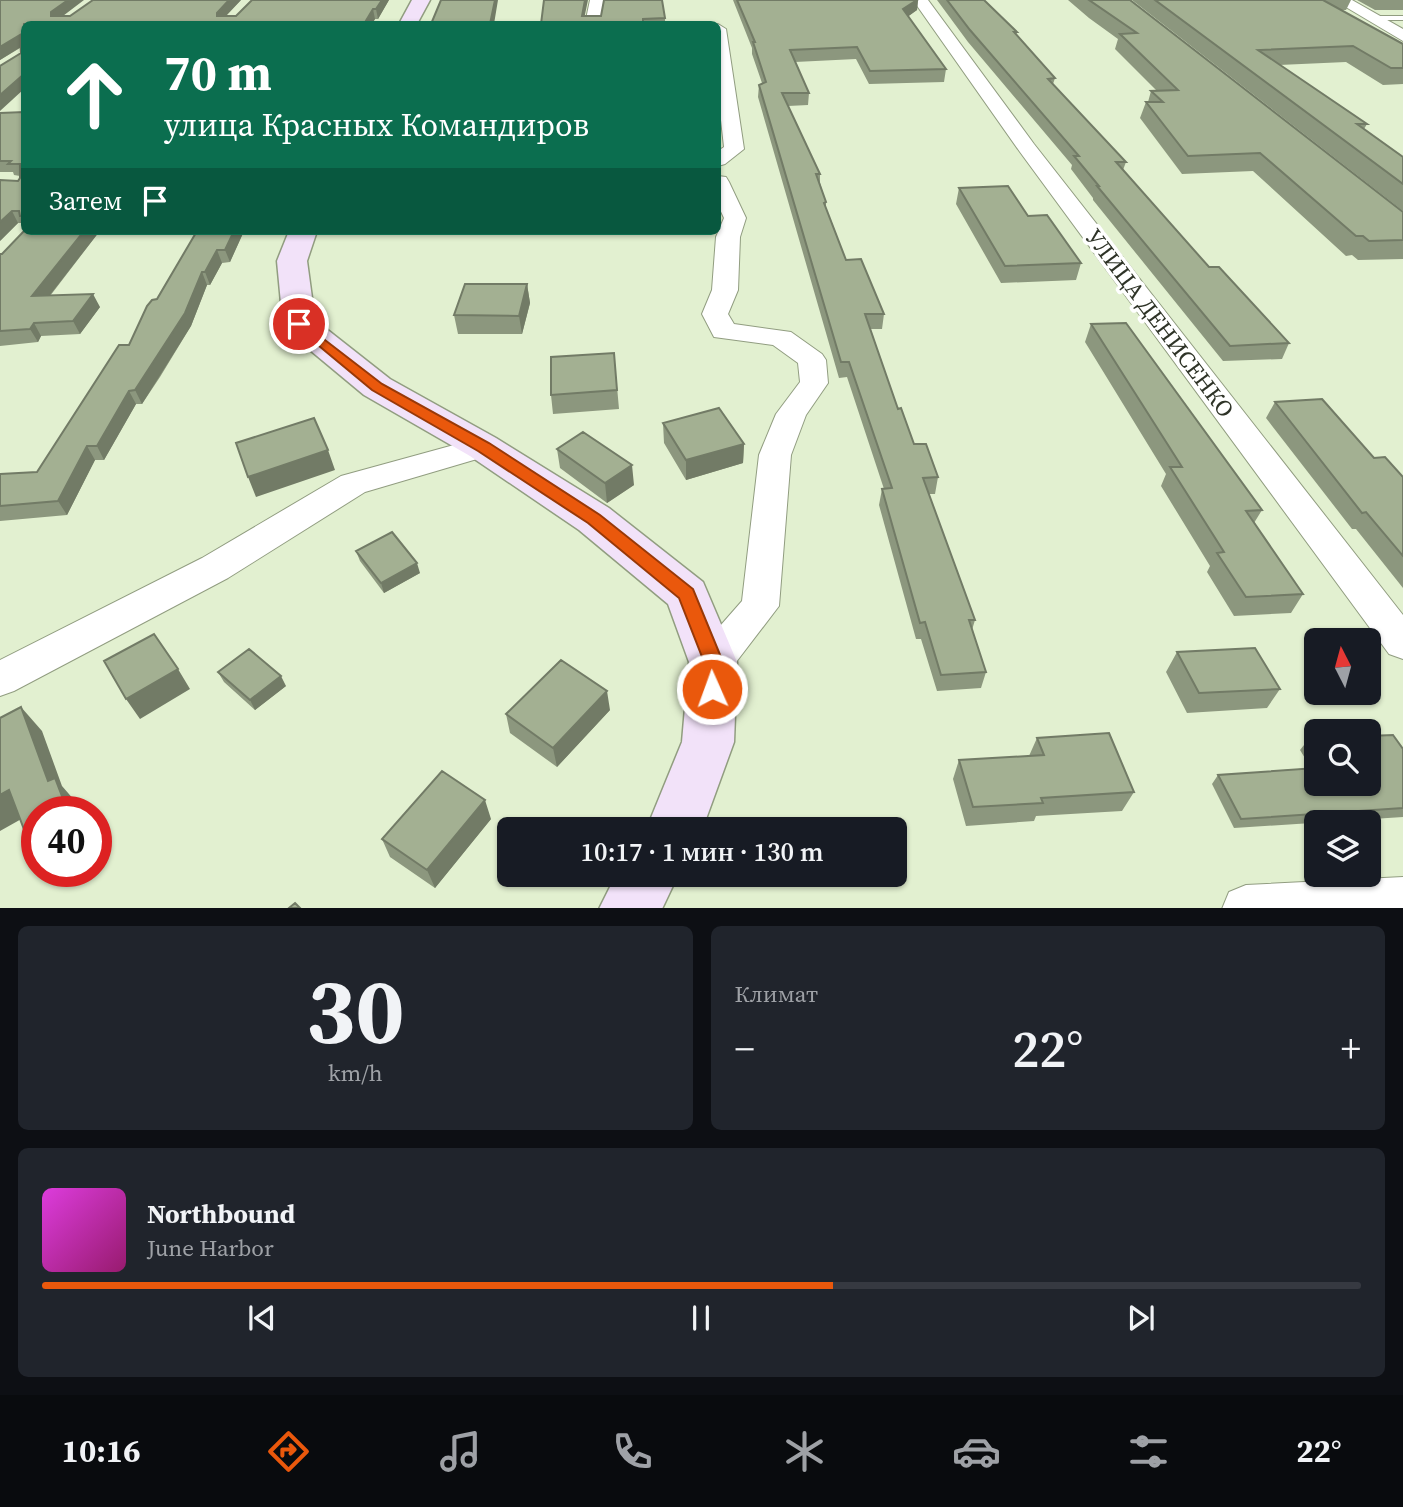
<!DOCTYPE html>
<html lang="ru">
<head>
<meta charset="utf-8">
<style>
  :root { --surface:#171b24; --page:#20242c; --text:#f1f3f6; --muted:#9ea1a6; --line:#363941; --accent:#ea580c }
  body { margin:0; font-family:"Source Serif 4",serif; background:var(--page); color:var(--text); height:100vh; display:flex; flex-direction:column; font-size:26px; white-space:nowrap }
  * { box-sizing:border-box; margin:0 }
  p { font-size:23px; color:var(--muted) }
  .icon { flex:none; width:38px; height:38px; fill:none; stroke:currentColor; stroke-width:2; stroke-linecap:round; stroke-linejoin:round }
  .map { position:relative; height:908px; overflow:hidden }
  .drawer { display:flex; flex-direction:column; gap:18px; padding:18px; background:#0d0f14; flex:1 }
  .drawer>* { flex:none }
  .top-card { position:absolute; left:21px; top:21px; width:700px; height:214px; border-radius:10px; box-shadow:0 2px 5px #0004; background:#0b6e4f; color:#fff; overflow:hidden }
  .needle { width:46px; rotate:354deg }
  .buttons { position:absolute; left:1304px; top:628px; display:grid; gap:14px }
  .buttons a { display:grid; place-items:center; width:77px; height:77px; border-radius:10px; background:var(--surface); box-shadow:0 2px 5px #0004; font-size:35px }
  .speed { position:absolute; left:21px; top:796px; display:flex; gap:14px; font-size:35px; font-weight:700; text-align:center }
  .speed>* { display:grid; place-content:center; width:91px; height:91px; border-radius:50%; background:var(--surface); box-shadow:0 2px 5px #0004; line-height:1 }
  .speed .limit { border:10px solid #d22; background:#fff; color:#111 }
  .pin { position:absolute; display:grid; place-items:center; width:60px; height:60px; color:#fff; margin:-30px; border:4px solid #fff; border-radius:50%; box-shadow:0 2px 7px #0007 }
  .me { position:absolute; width:77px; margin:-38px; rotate:358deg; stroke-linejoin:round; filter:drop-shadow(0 0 5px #0008) }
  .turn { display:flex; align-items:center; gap:24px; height:147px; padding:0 28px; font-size:32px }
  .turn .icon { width:91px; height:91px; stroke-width:2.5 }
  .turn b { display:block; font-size:49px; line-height:60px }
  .then { display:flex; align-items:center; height:66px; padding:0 28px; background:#0003; gap:14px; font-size:26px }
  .big { font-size:52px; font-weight:600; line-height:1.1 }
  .drawer .tile { flex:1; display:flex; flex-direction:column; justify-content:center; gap:10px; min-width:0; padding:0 24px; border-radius:10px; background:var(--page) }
  .drawer .dial { align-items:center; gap:0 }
  .dial b { font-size:91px; line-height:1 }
  .song { display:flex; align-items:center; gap:21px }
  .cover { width:84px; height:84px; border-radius:10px; background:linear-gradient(135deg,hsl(300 70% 55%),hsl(320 70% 35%)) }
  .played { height:7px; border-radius:4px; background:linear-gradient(90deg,var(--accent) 60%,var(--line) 60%) }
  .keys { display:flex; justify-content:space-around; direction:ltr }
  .heat { display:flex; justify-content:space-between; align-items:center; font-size:38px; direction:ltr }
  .drawer .tiles { flex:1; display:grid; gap:18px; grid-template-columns:1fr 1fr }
  .tile:last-child { grid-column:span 2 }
  .trip { position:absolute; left:497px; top:817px; width:410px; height:70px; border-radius:10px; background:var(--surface); box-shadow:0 2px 5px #0004; font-weight:600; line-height:70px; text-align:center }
  .menu { display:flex; height:112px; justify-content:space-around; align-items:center; background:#090b0e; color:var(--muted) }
  .menu .icon { width:49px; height:49px }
  .menu .on { color:var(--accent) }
  .menu b { font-size:32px; color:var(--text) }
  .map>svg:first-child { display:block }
</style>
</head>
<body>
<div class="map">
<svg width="1403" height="909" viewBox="0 0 1403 909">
  <rect width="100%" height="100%" fill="#e2f0d0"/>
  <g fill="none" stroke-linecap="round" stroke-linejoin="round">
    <g stroke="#919d80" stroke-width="2">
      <path id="lane" d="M1369,16H1403V20H1372Z"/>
    </g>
    <g stroke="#919d80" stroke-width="2">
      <path id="street" d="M590,0H604L600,24H585Z
        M913,0H928L1034,144L1403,615V659L1389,654L1020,152Z
        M1334,0H1352L1403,29V41Z
        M718,24L726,29L744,149L725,164L718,166V151L724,147L718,93Z
        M718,176L726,177L729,182L746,218L740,237L738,290L728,314L734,324L791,332L822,354L826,360L828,383L806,415L791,455L779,606L727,674L713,678L699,674L693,662L699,650L742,601L759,455L776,414L800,382L798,363L773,345L714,337L702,314L712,290L716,237L724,218L718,205Z
        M483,437L494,440L499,447L494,454L365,492L228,578L14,691L0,696V660L202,558L341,476Z
        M1403,877V909H1222L1229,892L1246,885Z"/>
    </g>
    <g stroke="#919d80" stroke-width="3">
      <path id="secondary" d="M412,0H430L417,24H399Z
        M289,231H317L307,261L315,320L390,379L496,438L609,508L703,582L737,662L734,742L702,830H646L682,742L689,662L668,604L579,530L470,456L364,395L287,331L283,324L277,261Z
        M616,875H678L662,909H599Z"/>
    </g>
    <use href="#lane" fill="#fff" fill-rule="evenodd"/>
    <use href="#street" fill="#fff" fill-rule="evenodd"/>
    <use href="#secondary" fill="#f2e2f9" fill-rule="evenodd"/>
  </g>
  <path fill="#8c977e" d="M0,0L63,16H70L241,0L226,16H236L252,0H389L378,19H375L372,24H24L21,53L20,48L0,60Z
    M733,0H918L917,10L908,16L946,69L944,82L869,84L856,59L795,62L809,93L808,105L788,106L820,174V183L826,202V208L846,260L884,314L882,329H870L898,409L914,444L938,477L935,494H929L975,620L972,630L986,672L981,688L937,691L921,639H916L879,505L882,489H884L847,377L839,378L758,97L759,85L762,83L752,54V48Z
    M937,0H984L1017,32L1016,35L1055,78L1053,84L1126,162L1123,170L1209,267L1289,343L1282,359L1223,361L1093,200V198L1071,169L1072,165L968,42Z
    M1068,0H1130L1403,212V259L1358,260L1352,255L1346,256L1253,171L1182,174L1140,118L1146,102H1148L1151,91H1157L1115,49L1118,39L1089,18Z
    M1132,0H1351L1346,10H1341L1403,44V84L1383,85L1346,62L1279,65L1367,124L1364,129L1403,157V211Z
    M1357,0H1403V10H1375Z
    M585,16L665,18V24H541Z
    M24,112V224V223H18L0,241L18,181L20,178V176L14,175L13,172H0V113Z
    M959,188L1028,216L1081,263L1076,280L1001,283L956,204Z
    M24,231H128L99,232L50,296L100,307L80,334L41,336L38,342L0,346V254H2Z
    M197,231H244L230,262L222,263L210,285H207L191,326L160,377L142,404H136L104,460H95L67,515L0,521V474L37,472L129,345Z
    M527,284L530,303L522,334H458L454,315Z
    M1091,324L1262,510L1254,523L1303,594L1291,613L1234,616L1207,572L1210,566L1161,486L1166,474L1085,342Z
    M614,353L619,409L553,414L551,395Z
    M1275,402L1374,458L1403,477V588L1356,529H1352L1266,418Z
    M663,423L744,444L743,463L686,480L664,443Z
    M557,449L634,485L607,503L560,468Z
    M356,551L420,573L384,593L360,561Z
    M1177,652L1280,689L1267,708L1187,713L1166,672Z
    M218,672L286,686L255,710L224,682Z
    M610,710L557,767L510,733L506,714Z
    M1037,738L1134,792L1122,811L1036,816L1034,821L966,826L953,779L959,760L1029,756Z
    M1308,740H1316V784L1403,749V817L1234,828L1212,784L1218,775L1311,768L1300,750Z
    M491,819L435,888L390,857L382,839Z"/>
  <path fill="#727b66" d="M68,0H84L55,22L51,16V12Z
    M229,0H241L220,22L217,16V13Z
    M382,0H389L378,19L376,9Z
    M495,0H498L494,24H490Z
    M585,0H588L583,24L582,16Z
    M917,0H918L917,10L902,21L903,9Z
    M373,9L375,19L372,24H364Z
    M20,35L24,45L0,60V47Z
    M24,74V89L0,111V95Z
    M12,211L18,223L0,241V222Z
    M84,231H99V232L39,309L32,296Z
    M234,231H244L230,262L225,250Z
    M217,250L222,263L210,285L205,272Z
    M202,272L207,285L191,326L142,404L135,390Z
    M527,284L530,303L522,334L519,316Z
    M93,294L100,307L80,334L73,321Z
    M34,323L41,336L38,342L30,329Z
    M129,391L136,404L104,460L97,446Z
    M744,444L743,463L686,480V460Z
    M87,446L95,460L67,515L58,501Z
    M328,450L335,470L256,497L248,477Z
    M632,465L634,485L607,503L605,483Z
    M417,563L420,573L384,593L381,583Z
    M178,669L190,689L140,719L126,699Z
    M281,676L286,686L255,710L250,700Z
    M607,691L610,710L557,767L553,748Z
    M21,707L42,731L62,786L75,801L80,812H68L48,781Z
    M9,790L32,813L0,831V795Z
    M485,800L491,819L435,888L427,870Z
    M52,872H63L56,876Z"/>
  <path fill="#a3b092" stroke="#727b66" stroke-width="2" d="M0,0H68L51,12V16H70L93,0H229L217,13V16H236L252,0H382L376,9H373L364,24H24V74L0,95V66L21,53L20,35L0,47Z
    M441,0H495L490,24H431Z
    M544,0H585L582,16H601L604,0H662L665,18L643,19V24H541Z
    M737,0H917L903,9L946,69L870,71L857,47L790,50L809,93H782L820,174H816L826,202L824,203L846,260L861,259L884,314H865L898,409L901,408L914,444H926L938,477L923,478L975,620H969L986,672L941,675L925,622L920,623L882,489L892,488L849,362H841L759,85L766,82L753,42H755Z
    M947,0H984L1017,32H1014L1055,78L1048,79L1126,162H1116L1209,267H1219L1289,343L1230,346L1097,186H1099L1074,156H1079L970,30Z
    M1089,0H1130L1403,212V240L1369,241L1363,236H1356L1260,153L1188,156L1146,102H1163L1151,91L1178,90L1120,34L1137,33Z
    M1155,0H1323L1403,44V68H1391L1353,46L1258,50L1367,124H1357L1403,157V184Z
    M24,112V216H20L19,211H12L0,222V180L18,181L20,178V164H8L11,161H0V113Z
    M1008,186L1028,216L1047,215L1081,263L1005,266L959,188Z
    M24,231H84L32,296L93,294L73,321L34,323L30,329L0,331V254H2Z
    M197,231H234L225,250H217L205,272H202L185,313L135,390L129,391L97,446H87L58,501L0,506V474L37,472L119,345H129L147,306L152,300L157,299Z
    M465,284H527L519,316L454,315Z
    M1126,323L1262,510L1246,511L1303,594L1246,597L1217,553L1224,552L1170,467H1182L1091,324Z
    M614,353L617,390L551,395V357Z
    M1322,399L1374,458L1385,457L1403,477V556L1366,512L1362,513L1275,402Z
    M719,408L744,444L686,460L663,423Z
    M314,418L328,450L248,477L236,443Z
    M583,432L632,465L605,483L557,449Z
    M392,532L417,563L381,583L356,551Z
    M154,634L178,669L126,699L104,661Z
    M1255,648L1280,689L1199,693L1177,652Z
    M249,649L281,676L250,700L218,672Z
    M561,660L607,691L553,748L506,714Z
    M21,707L48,781L55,778L68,812H37V851L33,853L9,790L0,795V718Z
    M1109,733L1134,792L1041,798L1043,803L973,807L959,760L1044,755L1037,738Z
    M1393,735L1403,749V808L1241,819L1218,775L1316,768V784H1368V736Z
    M1308,740H1316V753Z
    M442,771L485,800L427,870L382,839Z
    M295,903L300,908H289Z"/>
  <path fill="#ea580c" stroke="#983908" stroke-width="2" d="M299,320L382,384L489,443L600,515L693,589L723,662L719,695L712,697L704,695L701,689L704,662L679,598L588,523L478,451L372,390L295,326L293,324Z"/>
  <g text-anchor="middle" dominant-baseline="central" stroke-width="7" stroke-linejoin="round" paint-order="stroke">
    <g font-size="23" fill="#2e3327" stroke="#fff">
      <text transform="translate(1160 323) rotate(53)">УЛИЦА ДЕНИСЕНКО</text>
    </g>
  </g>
</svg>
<div class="buttons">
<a><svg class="needle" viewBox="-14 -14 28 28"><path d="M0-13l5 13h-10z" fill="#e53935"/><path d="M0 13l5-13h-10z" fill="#9ea1a6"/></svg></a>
<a><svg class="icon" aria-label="search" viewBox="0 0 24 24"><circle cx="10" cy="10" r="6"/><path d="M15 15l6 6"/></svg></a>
<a><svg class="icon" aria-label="layers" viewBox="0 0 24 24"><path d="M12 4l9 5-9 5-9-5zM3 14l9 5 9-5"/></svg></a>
</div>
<div class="speed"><div class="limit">40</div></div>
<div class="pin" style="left:299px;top:324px;background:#d93025"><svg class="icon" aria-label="arrive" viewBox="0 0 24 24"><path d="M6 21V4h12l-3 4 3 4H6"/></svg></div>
<svg class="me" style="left:712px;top:689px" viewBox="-20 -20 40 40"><circle r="17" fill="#ea580c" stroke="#fff" stroke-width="3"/><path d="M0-11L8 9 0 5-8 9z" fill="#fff"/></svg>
<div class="trip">10:17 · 1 мин · 130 m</div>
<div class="top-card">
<div class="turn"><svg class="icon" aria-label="ahead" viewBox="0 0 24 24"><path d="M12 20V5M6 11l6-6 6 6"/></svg><div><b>70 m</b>улица Красных Командиров</div></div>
<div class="then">Затем<svg class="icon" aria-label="arrive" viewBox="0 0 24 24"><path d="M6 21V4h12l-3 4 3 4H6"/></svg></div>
</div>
</div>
<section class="drawer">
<div class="tiles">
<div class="tile dial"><b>30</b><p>km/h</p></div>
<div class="tile"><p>Климат</p>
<div class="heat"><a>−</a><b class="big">22°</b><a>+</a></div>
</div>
<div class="tile">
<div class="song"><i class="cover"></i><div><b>Northbound</b><p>June Harbor</p></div></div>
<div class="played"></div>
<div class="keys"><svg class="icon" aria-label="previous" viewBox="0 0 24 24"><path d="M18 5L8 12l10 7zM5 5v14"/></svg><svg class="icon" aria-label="pause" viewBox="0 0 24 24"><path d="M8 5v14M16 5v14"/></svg><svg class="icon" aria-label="next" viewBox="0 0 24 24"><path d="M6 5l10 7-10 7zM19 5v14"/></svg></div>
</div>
</div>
</section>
<nav class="menu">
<b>10:16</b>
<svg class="icon on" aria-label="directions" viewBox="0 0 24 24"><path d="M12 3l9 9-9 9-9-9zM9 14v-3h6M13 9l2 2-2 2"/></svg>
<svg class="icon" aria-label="music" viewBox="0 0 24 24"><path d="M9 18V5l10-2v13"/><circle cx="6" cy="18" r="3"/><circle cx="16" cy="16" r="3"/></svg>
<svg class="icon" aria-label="phone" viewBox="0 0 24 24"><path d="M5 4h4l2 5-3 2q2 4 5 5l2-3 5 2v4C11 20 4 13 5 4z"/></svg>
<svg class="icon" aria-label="climate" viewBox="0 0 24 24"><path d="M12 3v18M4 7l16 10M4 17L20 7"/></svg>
<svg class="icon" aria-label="car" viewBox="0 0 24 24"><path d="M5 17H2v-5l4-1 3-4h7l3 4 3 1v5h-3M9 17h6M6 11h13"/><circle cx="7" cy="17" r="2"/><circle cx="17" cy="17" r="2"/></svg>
<svg class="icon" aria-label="filters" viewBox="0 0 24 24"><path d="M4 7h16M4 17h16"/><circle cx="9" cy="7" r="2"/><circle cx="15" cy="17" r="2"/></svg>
<b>22°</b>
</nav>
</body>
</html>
